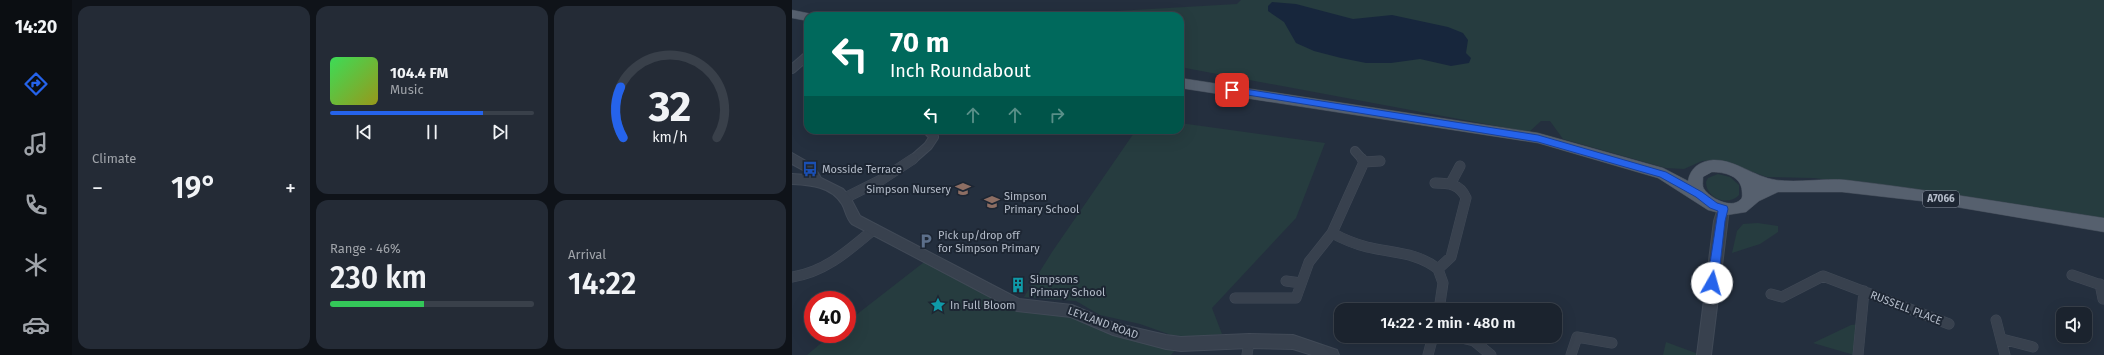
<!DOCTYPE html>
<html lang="en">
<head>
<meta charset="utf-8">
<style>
  :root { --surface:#1b232e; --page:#242b36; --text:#f1f3f6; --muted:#a0a4aa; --line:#39404a; --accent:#2563eb }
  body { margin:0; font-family:"Fira Sans",sans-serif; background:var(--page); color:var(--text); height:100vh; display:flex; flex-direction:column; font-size:15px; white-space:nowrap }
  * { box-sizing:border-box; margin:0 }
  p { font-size:13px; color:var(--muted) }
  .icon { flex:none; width:22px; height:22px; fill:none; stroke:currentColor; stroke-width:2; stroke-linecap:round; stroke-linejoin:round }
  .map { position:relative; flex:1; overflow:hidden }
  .sheet { display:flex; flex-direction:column; gap:6px; padding:6px; background:#0f1319; width:720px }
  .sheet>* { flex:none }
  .top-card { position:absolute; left:12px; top:12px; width:380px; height:122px; border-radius:12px; box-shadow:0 4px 16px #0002,0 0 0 1px var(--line); background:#00695c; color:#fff; overflow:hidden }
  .fabs { position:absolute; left:1264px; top:307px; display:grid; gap:8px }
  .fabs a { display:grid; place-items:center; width:36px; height:36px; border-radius:8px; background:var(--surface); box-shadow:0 4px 16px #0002,0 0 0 1px var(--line); font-size:20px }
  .speed { position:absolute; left:12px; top:291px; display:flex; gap:8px; font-size:20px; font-weight:700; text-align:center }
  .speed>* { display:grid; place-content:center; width:52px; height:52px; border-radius:50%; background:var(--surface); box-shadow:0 4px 16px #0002,0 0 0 1px var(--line); line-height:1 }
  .speed .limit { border:6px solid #d22; background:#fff; color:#111 }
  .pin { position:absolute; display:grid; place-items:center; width:34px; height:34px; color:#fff; margin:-17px; border-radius:8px; box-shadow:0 2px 6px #0006 }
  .me { position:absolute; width:44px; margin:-22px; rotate:7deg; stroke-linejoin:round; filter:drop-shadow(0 0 3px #0008) }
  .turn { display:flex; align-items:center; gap:14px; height:84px; padding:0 20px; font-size:18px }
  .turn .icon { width:52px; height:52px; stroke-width:2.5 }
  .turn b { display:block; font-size:28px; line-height:34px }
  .lanes { display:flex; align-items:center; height:38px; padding:0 20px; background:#0003; justify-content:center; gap:20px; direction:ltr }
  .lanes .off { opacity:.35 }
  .big { font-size:30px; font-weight:600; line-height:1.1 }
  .sheet .card { flex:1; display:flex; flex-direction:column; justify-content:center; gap:6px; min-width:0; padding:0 14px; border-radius:12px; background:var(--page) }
  .sheet .dial { align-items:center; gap:0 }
  .dial svg { height:104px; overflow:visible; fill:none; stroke:var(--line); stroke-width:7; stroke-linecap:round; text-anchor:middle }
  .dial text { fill:var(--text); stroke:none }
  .song { display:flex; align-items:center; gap:12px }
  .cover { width:48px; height:48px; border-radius:6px; background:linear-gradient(135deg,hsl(130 70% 55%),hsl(60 70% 35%)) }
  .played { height:4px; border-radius:2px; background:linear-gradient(90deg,var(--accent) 75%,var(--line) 75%) }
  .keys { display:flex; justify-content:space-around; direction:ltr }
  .heat { display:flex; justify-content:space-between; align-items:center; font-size:22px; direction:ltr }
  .charge { height:6px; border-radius:3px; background:linear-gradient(90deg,#34c759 46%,var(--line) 0) }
  .sheet .tiles { flex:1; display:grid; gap:6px; grid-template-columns:repeat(3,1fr) }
  .card:first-child { grid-row:span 2 }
  .trip { position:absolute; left:542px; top:303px; width:228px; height:40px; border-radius:12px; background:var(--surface); box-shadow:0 4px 16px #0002,0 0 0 1px var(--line); font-weight:600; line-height:40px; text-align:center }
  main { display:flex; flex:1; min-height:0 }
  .menu { display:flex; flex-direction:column; width:72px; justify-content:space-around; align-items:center; background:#0b0e12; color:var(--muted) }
  .menu .icon { width:28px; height:28px }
  .menu .on { color:var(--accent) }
  .menu b { font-size:18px; color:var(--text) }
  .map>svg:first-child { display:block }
</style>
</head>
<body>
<main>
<nav class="menu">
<b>14:20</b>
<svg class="icon on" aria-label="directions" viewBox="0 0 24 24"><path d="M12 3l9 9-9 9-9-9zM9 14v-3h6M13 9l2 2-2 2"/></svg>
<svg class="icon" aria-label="music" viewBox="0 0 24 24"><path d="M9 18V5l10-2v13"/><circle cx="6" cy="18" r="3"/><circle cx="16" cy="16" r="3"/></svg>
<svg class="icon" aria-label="phone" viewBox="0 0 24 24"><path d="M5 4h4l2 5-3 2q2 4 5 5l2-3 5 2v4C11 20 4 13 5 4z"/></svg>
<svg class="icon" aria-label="climate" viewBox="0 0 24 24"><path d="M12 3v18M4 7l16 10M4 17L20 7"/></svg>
<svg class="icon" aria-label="car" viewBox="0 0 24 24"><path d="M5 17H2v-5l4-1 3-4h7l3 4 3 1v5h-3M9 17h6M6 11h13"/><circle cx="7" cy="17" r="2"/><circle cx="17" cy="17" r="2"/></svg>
</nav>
<section class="sheet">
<div class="tiles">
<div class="card"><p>Climate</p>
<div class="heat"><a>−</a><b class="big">19°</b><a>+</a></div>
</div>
<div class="card">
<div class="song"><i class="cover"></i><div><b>104.4 FM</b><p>Music</p></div></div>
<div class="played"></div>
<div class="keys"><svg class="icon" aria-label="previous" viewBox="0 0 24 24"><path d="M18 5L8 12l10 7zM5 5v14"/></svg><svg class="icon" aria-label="pause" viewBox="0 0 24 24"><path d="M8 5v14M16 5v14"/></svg><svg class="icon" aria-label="next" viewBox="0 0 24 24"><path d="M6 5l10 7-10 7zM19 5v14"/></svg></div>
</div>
<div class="card dial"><svg viewBox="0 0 100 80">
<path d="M14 69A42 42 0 1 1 86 69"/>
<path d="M14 69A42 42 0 0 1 12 30" stroke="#2563eb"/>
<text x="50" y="56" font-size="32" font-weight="700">32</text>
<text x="50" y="72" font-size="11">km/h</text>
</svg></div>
<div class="card"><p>Range · 46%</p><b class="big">230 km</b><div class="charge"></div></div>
<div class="card"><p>Arrival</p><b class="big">14:22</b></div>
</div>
</section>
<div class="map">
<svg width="1312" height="355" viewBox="0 0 1312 355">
  <rect width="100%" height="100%" fill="#242f3e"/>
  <path fill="#263c3f" d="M449,0H1312V218L1022,178L975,177L926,160L910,161L892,169L874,168L771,139L758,121H749L737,132L388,67V16H314L324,11L445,4Z
    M388,123L533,143L504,218L420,308L430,334L401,337L379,335L348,324L308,315L284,301L232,297L260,252L344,130H388Z
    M926,174L938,177L947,185V195C936,207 914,198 914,182L916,178Z
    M966,223L986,226V232L968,244L940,253L945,231L951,224Z
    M136,259L214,300L270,309L389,344L379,355H15L40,334H55V322Z
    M1068,324L1062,355L1021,343L1059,325Z
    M874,342L909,355H871Z"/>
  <path fill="#17263c" d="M480,2L504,4L561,19L600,15L656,27L671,33L676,40L674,53L679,58L677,63L659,66L628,59L599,63H574L549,58L522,51L504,43L492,22L476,11V6Z"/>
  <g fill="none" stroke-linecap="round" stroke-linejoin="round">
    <g stroke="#414a57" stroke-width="10">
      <path id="minor-far1" d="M0,69L14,57
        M563,151L571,160
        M120,160L136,146L142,137L135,130"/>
    </g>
    <g stroke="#414a57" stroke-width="11">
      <path id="minor" d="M570,159L572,162L588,161
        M643,183C657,183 668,184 674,198L659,257L646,269L651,283L647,310
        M659,183L668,166
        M53,198L89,180L121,159
        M540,233C551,239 563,244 575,247C600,253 625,252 646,269
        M1280,275L1312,286
        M0,277C33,272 56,251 81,230
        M494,281L509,283
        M1308,284L1311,299
        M979,294L990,297L1031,276L1157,324
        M443,298H504L517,262L540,233L572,162
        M1204,320L1213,355
        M661,336L682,341L699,355
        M1210,339L1241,347
        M455,355L457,341
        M636,355L641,336
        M779,355L785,337L820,343
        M1066,355L1072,291"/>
    </g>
    <g stroke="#414a57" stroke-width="2">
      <path id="tertiary" d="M0,153L21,165L29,178L51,189L58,197L68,216L227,299L280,305L322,323L374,335L389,337L457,334L501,335L545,350L547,355H520L501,349L457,348L389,351L374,349L321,335L279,317L225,311L60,224C54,218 54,211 50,204C39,186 18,185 0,184V174L15,175L13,171L0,164Z
        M931,204L935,205L937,209L919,355H905L922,221L927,205Z"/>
    </g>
    <g stroke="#414a57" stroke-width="1">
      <path id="primary" d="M0,10L20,14L22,16H16V21L0,18Z
        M388,78L746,133L871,168L896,181C898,168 908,161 921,160C943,159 962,177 984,180C1007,183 1031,178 1054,180C1140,190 1226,205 1312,218V232L1129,201L1050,192H986L967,201L954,212L935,215L916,210L866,178L746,143L388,88ZM920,172C933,172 949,176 950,191C950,195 951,198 948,200C939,209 918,198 912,189C910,186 911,181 911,177Z"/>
    </g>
    <use href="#minor-far1" stroke="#38414e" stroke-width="8"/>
    <use href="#minor" stroke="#38414e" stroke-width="10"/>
    <use href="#tertiary" fill="#38414e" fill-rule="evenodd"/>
    <use href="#primary" fill="#56606e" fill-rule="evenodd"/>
  </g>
  <path fill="#2563eb" stroke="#184099" d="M440,87L746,135L874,172L910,192L925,203L935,206L936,209L933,221L926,283L920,287L915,283L926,211L918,208L904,197L868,177L746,142L437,92V88Z"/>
  <defs>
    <g id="bus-bare" transform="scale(1.2)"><path d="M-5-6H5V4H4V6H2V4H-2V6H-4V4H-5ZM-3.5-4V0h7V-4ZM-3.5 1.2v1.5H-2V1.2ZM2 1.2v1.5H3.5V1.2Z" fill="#1a4fb4" stroke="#1d2633" stroke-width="2.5" paint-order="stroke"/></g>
    <g id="school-bare" transform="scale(1.2)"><path d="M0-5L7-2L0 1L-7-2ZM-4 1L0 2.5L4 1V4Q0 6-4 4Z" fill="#8d6e63" stroke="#1d2633" stroke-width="2.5" paint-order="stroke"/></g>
    <g id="parking-bare" transform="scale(1.2)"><path d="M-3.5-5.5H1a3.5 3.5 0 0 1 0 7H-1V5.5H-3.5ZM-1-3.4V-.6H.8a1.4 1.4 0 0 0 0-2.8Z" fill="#5c6f8a" stroke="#1d2633" stroke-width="2.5" paint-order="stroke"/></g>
    <g id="building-bare" transform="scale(1.2)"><path d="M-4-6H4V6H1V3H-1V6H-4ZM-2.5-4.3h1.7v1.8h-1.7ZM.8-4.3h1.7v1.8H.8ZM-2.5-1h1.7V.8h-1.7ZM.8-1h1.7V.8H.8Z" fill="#0f9aa8" stroke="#1d2633" stroke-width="2.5" paint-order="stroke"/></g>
    <g id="sight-bare" transform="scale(1.2)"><path d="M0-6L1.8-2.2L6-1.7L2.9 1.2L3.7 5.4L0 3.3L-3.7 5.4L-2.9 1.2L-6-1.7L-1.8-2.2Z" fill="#0f9aa8" stroke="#1d2633" stroke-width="2.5" paint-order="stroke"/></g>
  </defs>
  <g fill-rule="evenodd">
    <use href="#bus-bare" x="18" y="169"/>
    <use href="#school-bare" x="171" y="189"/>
    <use href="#school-bare" x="200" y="202"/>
    <use href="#parking-bare" x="134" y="241"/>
    <use href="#building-bare" x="226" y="285"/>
    <use href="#sight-bare" x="146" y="305"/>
  </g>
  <g text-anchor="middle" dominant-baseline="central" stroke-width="4" stroke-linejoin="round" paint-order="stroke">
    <rect fill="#1d2633" stroke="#878f9c" stroke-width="1" x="1131" y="191" width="36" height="16" rx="3"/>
    <g font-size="10" font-weight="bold" fill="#b4bcc9">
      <text x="1149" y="199">A7066</text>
    </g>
    <g font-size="11" fill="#b4bcc9" stroke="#1d2633" text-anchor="start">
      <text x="30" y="169">Mosside Terrace</text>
      <text x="159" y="189" text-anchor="end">Simpson Nursery</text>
      <text x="212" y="196">Simpson<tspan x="212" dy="13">Primary School</tspan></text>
      <text x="146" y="235">Pick up/drop off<tspan x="146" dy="13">for Simpson Primary</tspan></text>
      <text x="238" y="279">Simpsons<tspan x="238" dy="13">Primary School</tspan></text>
      <text x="158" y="305">In Full Bloom</text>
    </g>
    <g font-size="11" fill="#b4bcc9" stroke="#1d2633">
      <text transform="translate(1114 308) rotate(21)">RUSSELL PLACE</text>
      <text transform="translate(311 323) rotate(20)">LEYLAND ROAD</text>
    </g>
  </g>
</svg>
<div class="fabs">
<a><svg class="icon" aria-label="sound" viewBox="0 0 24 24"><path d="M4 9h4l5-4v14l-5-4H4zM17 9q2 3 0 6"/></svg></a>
</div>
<div class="speed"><div class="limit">40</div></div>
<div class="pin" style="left:440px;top:90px;background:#d93025"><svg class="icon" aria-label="arrive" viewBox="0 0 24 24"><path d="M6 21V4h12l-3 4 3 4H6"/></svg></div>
<svg class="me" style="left:920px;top:283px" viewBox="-20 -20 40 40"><circle r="19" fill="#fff"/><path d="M0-13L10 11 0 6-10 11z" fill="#2563eb"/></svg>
<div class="trip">14:22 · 2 min · 480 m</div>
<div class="top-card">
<div class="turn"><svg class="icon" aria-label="left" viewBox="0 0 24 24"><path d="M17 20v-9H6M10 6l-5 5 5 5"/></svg><div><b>70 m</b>Inch Roundabout</div></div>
<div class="lanes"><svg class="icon" aria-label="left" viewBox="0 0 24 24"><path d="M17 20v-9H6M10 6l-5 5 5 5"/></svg><svg class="icon off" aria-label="ahead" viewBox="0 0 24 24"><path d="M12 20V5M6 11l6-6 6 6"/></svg><svg class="icon off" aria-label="ahead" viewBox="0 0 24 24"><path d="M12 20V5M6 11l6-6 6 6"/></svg><svg class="icon off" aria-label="right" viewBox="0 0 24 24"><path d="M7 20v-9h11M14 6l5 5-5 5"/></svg></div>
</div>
</div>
</main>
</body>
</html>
